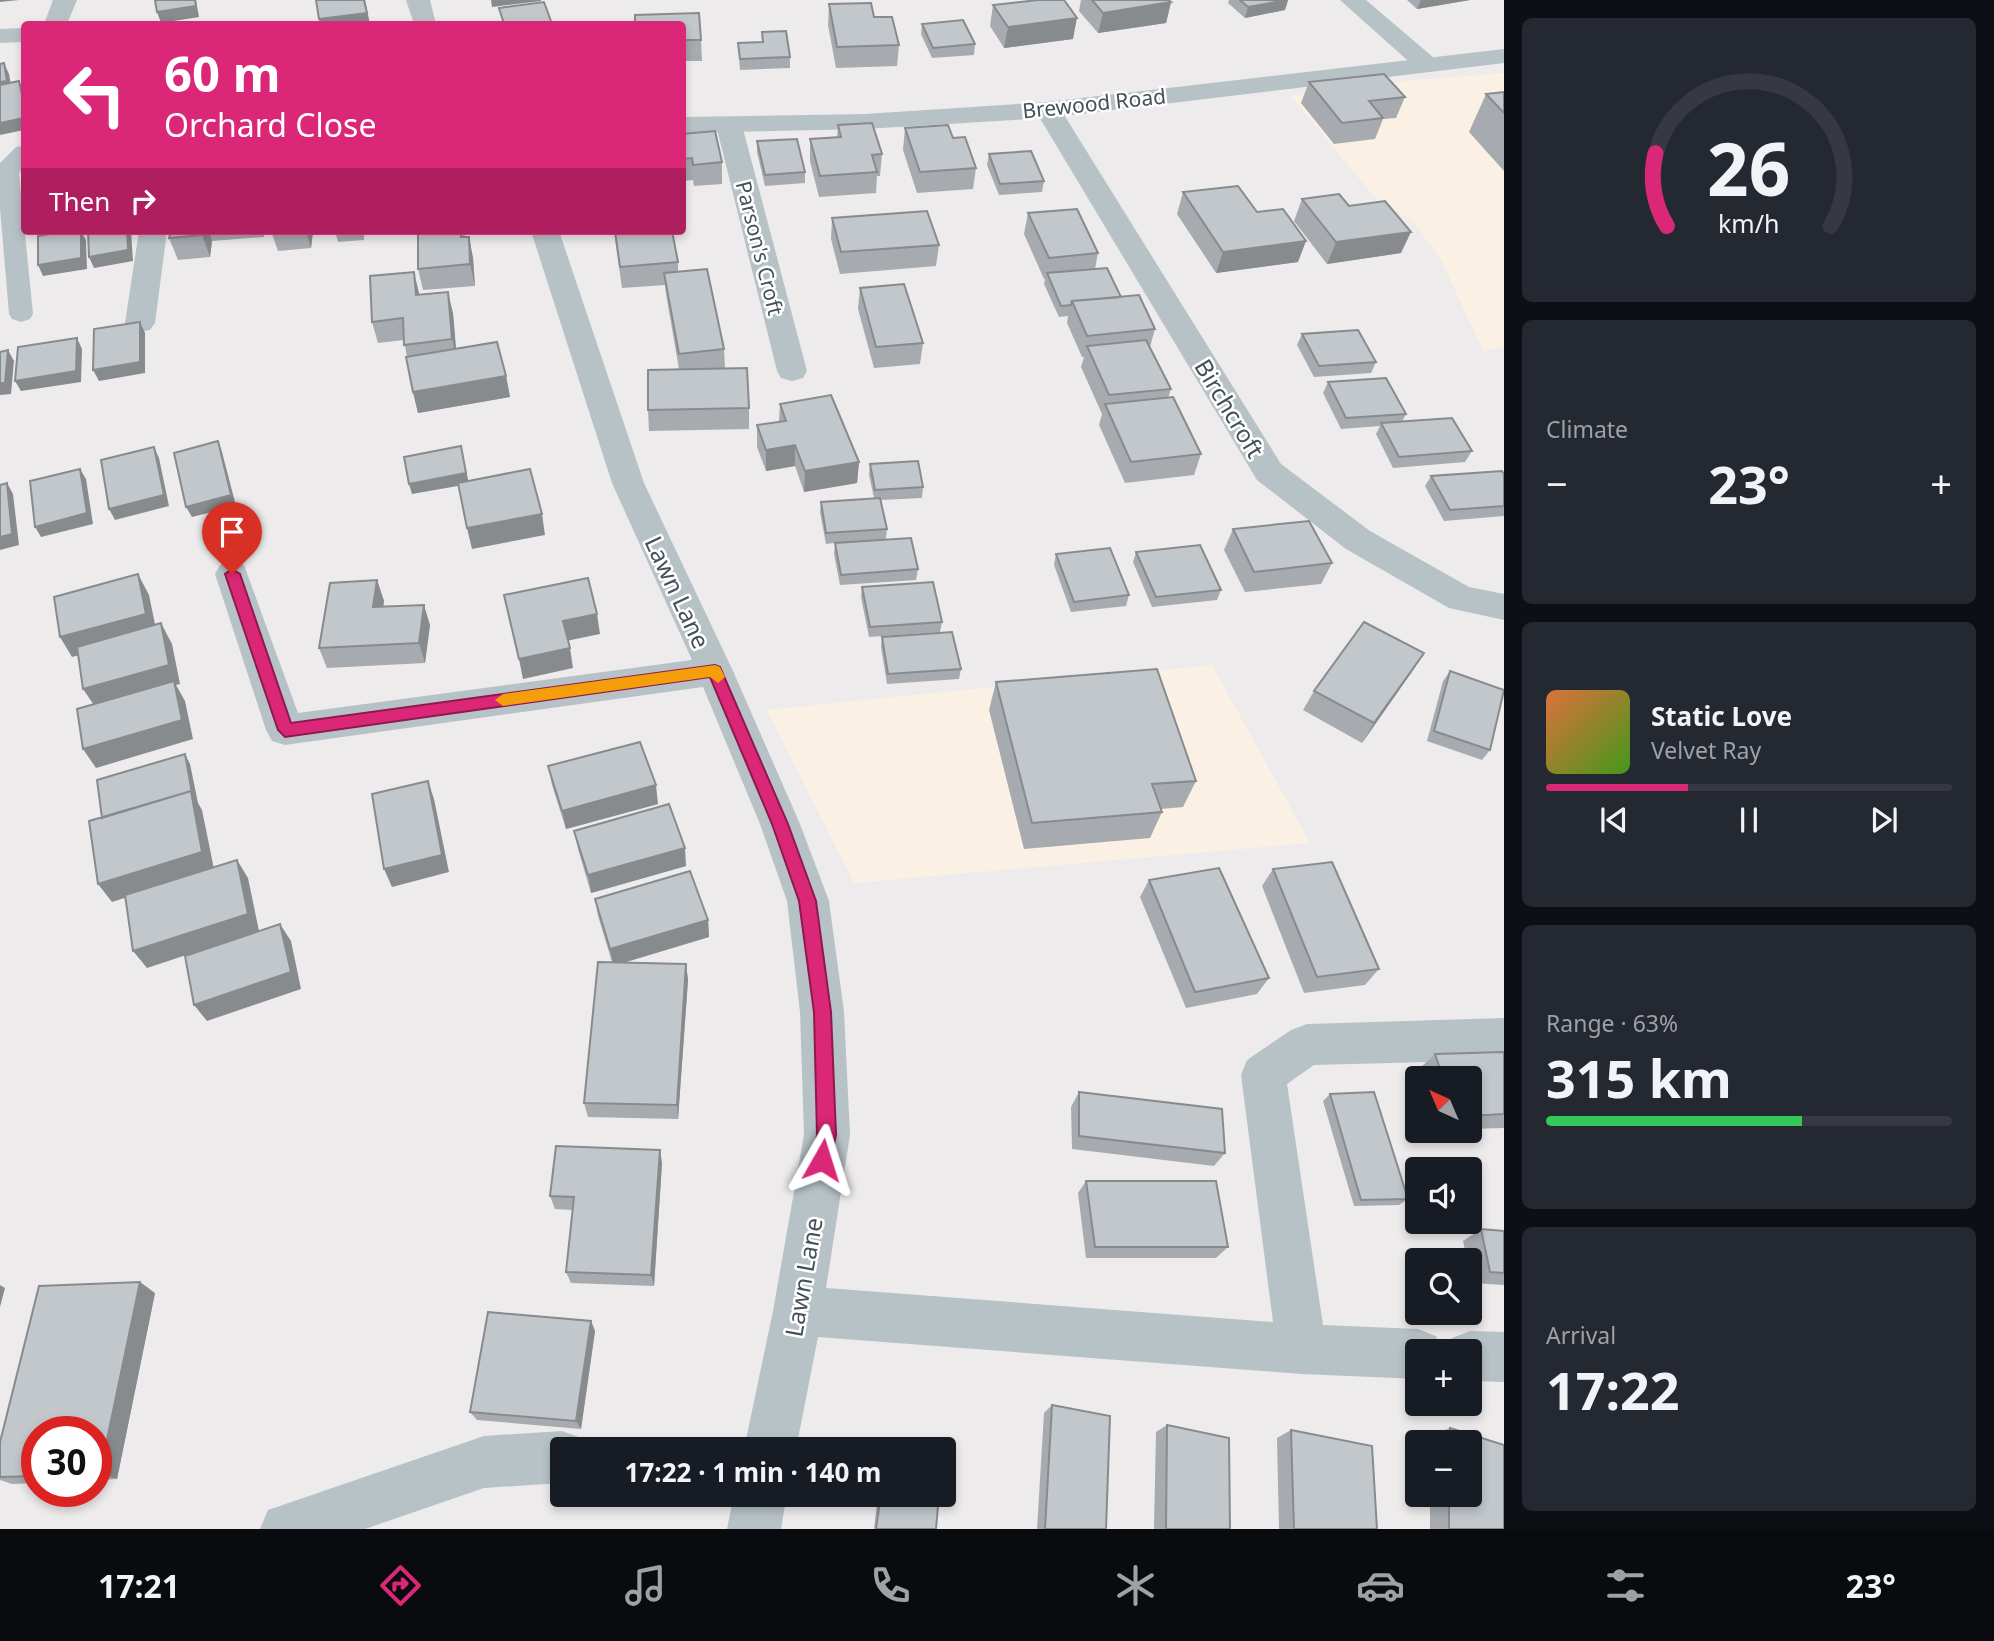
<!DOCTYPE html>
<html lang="en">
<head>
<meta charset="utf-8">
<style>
  :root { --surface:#171b24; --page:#242831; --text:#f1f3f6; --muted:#9ea1a6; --line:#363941; --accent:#db2777 }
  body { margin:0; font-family:"Noto Sans",sans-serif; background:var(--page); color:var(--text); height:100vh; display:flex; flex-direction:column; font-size:26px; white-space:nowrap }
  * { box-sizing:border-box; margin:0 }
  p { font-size:23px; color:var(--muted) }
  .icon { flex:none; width:38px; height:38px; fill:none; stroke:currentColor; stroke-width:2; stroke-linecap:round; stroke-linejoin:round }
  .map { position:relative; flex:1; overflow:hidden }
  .details { display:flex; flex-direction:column; gap:18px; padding:18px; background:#0d0f14; width:490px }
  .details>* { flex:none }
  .top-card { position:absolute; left:21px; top:21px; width:665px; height:214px; border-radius:7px; box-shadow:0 4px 10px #0003; background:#db2777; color:#fff; overflow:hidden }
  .needle { width:46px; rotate:316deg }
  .tools { position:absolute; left:1405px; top:1066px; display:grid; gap:14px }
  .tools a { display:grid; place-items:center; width:77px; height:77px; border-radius:7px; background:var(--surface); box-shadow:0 4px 10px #0003; font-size:35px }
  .speed { position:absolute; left:21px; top:1416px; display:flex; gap:14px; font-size:35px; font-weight:700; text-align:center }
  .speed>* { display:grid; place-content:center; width:91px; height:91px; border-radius:50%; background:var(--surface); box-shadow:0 4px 10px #0003; line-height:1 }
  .speed .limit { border:10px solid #d22; background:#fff; color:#111 }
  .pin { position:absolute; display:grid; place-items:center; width:60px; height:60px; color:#fff; margin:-72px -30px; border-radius:50% 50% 50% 0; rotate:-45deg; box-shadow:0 0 7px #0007 }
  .pin .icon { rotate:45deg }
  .me { position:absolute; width:77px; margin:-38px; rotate:6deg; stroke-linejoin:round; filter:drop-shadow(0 0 5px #0008) }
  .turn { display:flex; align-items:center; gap:24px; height:147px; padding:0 28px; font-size:32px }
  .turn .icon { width:91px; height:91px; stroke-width:2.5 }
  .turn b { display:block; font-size:49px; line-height:60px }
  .then { display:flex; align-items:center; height:66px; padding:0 28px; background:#0003; gap:14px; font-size:26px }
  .big { font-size:52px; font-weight:700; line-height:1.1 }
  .details .card { flex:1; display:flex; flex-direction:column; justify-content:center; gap:10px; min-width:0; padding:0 24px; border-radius:10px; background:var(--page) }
  .details .dial { align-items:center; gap:0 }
  .dial svg { height:182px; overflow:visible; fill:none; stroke:var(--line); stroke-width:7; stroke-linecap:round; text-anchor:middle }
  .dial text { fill:var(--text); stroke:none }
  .song { display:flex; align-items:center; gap:21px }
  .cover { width:84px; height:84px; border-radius:10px; background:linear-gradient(135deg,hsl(20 70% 55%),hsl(100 70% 35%)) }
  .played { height:7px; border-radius:4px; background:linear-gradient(90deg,var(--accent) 35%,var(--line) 35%) }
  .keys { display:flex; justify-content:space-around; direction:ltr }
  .heat { display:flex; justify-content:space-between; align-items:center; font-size:38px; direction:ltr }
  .charge { height:10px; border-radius:5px; background:linear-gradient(90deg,#34c759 63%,var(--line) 0) }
  .trip { position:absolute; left:550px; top:1437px; width:406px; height:70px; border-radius:7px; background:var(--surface); box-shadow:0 4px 10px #0003; font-weight:700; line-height:70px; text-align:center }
  .tab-bar { display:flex; height:112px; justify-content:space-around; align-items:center; background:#090b0e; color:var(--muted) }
  .tab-bar .icon { width:49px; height:49px }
  .tab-bar .current { color:var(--accent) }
  .tab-bar b { font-size:32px; color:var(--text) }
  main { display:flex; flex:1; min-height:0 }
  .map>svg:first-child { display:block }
</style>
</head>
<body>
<main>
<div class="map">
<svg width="1504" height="1529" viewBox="0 0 1504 1529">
  <rect width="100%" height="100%" fill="#eeebec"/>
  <path fill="#faf1e4" d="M1504,73V347L1483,351L1442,262L1414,222L1377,200L1291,96L1416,80Z
    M1212,665L1310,843L854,883L767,710Z"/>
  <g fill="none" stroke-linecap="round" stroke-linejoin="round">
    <path fill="#b7c2c7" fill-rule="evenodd" d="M24,146V162L19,174L33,314L30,319L21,322L12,319L9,314L0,208V163L16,147Z"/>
    <path fill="#b7c2c7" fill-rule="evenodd" d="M406,0H430L436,24H414Z
      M1340,0H1366L1434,58L1437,63L1434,68L1425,70L1416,68Z
      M1048,102L1057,105L1061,110L1281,464L1370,531L1469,587L1504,594V620L1449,608L1346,549L1257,480L1035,110L1039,105Z
      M729,117L738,120L742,125L807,371L803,378L792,381L781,378L777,371L716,125L720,120Z
      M139,231H167L155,323L150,330L140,332L130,330L125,323Z
      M531,231H559L644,483L733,671L800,824L829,901L844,1012L850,1135L826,1288L1273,1322L1241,1075L1247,1060L1291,1030L1307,1024L1504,1018V1060L1314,1065L1287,1084L1323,1325L1418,1329L1436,1336L1442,1351H1418V1379L1302,1374L818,1337L796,1449H744L773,1311L804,1135L800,1012L787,901L760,824L703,687L285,745L272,741L266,730L215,574L220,565L232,561L244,565L298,713L692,660L612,483Z
      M1470,1331L1504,1332V1382L1470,1381V1351H1447L1452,1338Z
      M562,1431L581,1438L585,1449H562V1483L484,1488L365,1529H260L268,1510L484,1436Z
      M734,1494H787L781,1529H727Z"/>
    <path fill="#b7c2c7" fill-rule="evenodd" d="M53,0H77L67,24H44Z
      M24,28V42L0,43V29Z
      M1504,49V63L1047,118L865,129L682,133V117L865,114L1047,102Z"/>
  </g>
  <path fill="#a7abaf" d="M1081,0H1168L1171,2L1166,23L1098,33L1079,11Z
    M1229,0H1288L1285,10L1245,18L1228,3Z
    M1407,0H1470L1417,9Z
    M829,4L874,17L899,45L897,66L836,68L828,25Z
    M993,5L1073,39L1004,48L990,26Z
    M682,24L701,40L702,61H682Z
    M922,24L975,44L974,55L932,58L921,34Z
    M762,32L790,57V68L740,70L738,43L762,42Z
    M1309,82L1405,97L1396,118L1383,119L1375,139L1334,144L1301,103Z
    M1504,92V171L1469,132L1486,94Z
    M838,125L882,154L880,176H877L876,193L819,197L810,161V139L837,138Z
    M905,128L953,138L976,168L973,189L917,193L903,150Z
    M682,134L722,162V184L694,186L693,180L682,181Z
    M757,141L805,172V183L765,186L757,152Z
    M989,154L1044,181L1042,192L999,195L987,165Z
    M1183,192L1257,212L1298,262L1216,273L1177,214Z
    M1302,199L1349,206L1401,253L1327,264L1294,221Z
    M1028,213L1098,253L1095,269L1121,297L1155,329L1150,347L1171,389L1168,398L1201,454L1194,475L1125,483L1099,425L1102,414L1081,367L1084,357H1082L1067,323L1068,316L1059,317L1044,284L1045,279H1044L1024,234Z
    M832,218L939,245L936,266L840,274L831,239Z
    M171,231H265L264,237L212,241L210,257L178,260L169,238Z
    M271,231H313L311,248L278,251Z
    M335,231H364V240L338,242Z
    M418,231H464L465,237H469L473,258L475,286L423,290L418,269Z
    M605,231H672L678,262V271L724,349L725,368L749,408V429L649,431L648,410L679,369L666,294L665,285L622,288L614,231L605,232Z
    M860,288L923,343L920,364L874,368L858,309Z
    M419,295L453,313L456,349L506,376L510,397L418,413L413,392L404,340L378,343L372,322Z
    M1302,334L1376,362L1371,373L1314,377L1297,345Z
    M1328,382L1406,414L1402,422L1472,451L1465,462L1393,468L1376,434L1380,426L1341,429L1323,393Z
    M780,404L859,462L857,483L804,492L795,466L766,471L757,447V425L779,422Z
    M870,464L923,487L922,498L881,500L887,529L886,539L918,569L916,580L840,585L834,554L835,543L826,544L820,512L821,502L874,498L869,475Z
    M1504,474V516L1444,521L1425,486L1431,476Z
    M1233,529L1332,563L1321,584L1245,592L1224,550Z
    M1136,552L1221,590L1217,600L1152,607L1133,562Z
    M1056,554L1129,595L1126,606L1071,612L1054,565Z
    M377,580L384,601L383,607L430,625L425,663L327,668L319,648Z
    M862,587L942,622L940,632L869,637L861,597Z
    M882,637L961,669L959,679L887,684L881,647Z
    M1424,653L1411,673L1362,743L1303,710L1314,691Z
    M1450,671L1490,750L1482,760L1427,741L1443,681Z
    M996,682L1196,781L1183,807L1161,809L1162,812L1150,838L1024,849L989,710Z
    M548,766L658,804L566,829L552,785Z
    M574,831L686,866L591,893L578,849Z
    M1273,869L1379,969L1365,985L1304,993L1262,886Z
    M1149,880L1269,978L1257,994L1186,1008L1140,897Z
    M595,899L708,920L709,937L625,962L686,964L688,980L678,1119L588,1117L584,1103L612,962L598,916Z
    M1504,1052V1128L1470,1129V1078H1422L1419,1069L1435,1054Z
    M1079,1092L1225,1153L1214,1166L1072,1149L1071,1107Z
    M1330,1094L1408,1199L1399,1205L1354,1206L1323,1101Z
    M662,1163L654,1286L571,1283L566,1272L573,1210L555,1209L550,1196Z
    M1086,1181L1228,1247L1216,1258H1086L1078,1193Z
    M1481,1229L1504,1231V1285L1472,1283L1470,1275V1260H1467L1463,1241Z
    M155,1293L117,1479L96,1480V1432H37V1483L12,1484L0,1480V1442Z
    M591,1321L595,1331L581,1429L477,1420L470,1412Z
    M1052,1405L1106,1529H1037L1044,1413Z
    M1167,1425L1230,1529H1154L1156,1432Z
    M1450,1428L1504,1445V1529H1430V1494H1470V1442H1431V1436Z
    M1291,1430L1377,1529H1279L1277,1438Z
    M878,1494H939L936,1529H874Z"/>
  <path fill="#888b8e" d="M0,0H19L0,2Z
    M196,0L199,17L161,23L157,12Z
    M365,0L370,24H320L319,19Z
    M491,0H541V1L492,7Z
    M1288,0L1285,10L1245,18L1248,7Z
    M1421,0H1470L1417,9Z
    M1171,2L1166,23L1098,33L1103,13Z
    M1077,18L1073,39L1004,48L1008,27Z
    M4,63L9,74L12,91L0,94V82Z
    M19,81L24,92V104Z
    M24,118V130L0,135V123Z
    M81,231L86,240L87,269L43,276L38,265Z
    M127,231H131L133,261L94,268L89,257Z
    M203,231H209L212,241L210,257L202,235Z
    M306,231H313L311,248Z
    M1411,232L1401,253L1327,264L1336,242Z
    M469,237L473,258L475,286L470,264Z
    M1306,241L1298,262L1216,273L1223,252Z
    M414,272L419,293L421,317L416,295Z
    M448,292L453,313L457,361L452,339Z
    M140,322L145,333V373L99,381L93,370Z
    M77,338L82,349L81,382L21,391L15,381Z
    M8,350L14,361L11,394L0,395V383Z
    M506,376L510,397L418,413L413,392Z
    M218,441L222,452L236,506L192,517L186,507Z
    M795,445V466L766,471V450Z
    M461,446L469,484L412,494L409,484Z
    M154,447L159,458L169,506L115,520L109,509Z
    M859,462L857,483L804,492L805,471Z
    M80,469L86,479L93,524L41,537L35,527Z
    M7,483L13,494L19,545L0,550V537Z
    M542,514L545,535L472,549L467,528Z
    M138,574L149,595L157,634L72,657L60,637Z
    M377,580L384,601L380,627L373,607Z
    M424,605L430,625L425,663L419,643Z
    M597,614L600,634L566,641L563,621Z
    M161,623L172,644L180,684L176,685L185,701L193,739L96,768L83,749L96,708L83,689Z
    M570,648L573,668L523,679L519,659Z
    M1424,653L1411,673L1362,743L1374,723Z
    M185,754L190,764L198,803L202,810L214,869L112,902L98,884Z
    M428,781L434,799L449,872L392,887L384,869Z
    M656,785L658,804L566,829L562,811Z
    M685,848L686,866L591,893L588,875Z
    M237,860L248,878L259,931L147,968L133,951Z
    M708,920L709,937L613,966L610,949Z
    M280,924L291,941L301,989L207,1021L194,1005Z
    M686,964L688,980L678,1119L677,1105Z
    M660,1150L662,1163L654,1286L651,1275Z
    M140,1282L155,1293L117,1479L100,1473Z
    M0,1285L5,1288L0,1307Z
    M591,1321L595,1331L581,1429L576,1421Z"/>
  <path fill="#c2c7cb" stroke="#888b8e" stroke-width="2" d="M155,0H195L196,6L157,12Z
    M316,0H364L367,13L319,19Z
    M1038,0H1064L1077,18L1008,27L993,5Z
    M1092,0H1168L1171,2L1103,13Z
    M1240,0H1287L1248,7Z
    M544,2L552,24H504L499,8Z
    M871,3L874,17H892L899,45L837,47L829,4Z
    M699,13L701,40H682V24H635V15Z
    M963,20L975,44L933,48L922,24Z
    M786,31L790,57L740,59L738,43L763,42L762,32Z
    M4,63L7,81L0,82V64Z
    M1384,74L1405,97L1369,101L1383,118L1342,123L1309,82Z
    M19,81L24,104V118L0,123V85Z
    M1504,92V113L1486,94Z
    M872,123L882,154L872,155L877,172L820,176L810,139L841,137L838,125Z
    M948,125L953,138L965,137L976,168L920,172L905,128Z
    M715,131L722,162L693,165L692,158L682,159V134Z
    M797,139L805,172L765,175L757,141Z
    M1031,151L1044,181L1000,184L989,154Z
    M1238,186L1257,212L1283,209L1306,241L1223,252L1183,192Z
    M1339,194L1349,206L1385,201L1411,232L1336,242L1302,199Z
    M1077,209L1098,253L1049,258L1028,213Z
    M927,211L939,245L841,252L832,218Z
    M68,231H81V258L38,265V236Z
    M88,231H127L128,250L89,257Z
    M171,231H203L202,235L169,238Z
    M418,231H461V237H469L470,264L418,269Z
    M615,231H672L678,262L620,267Z
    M1107,268L1121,297L1072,301L1071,305L1061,306L1047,273Z
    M707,269L724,349L679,354L664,273Z
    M414,272L416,295L448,292L452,339L404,345L403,318L372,322L370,276Z
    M904,284L923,343L876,347L860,288Z
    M1139,295L1155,329L1087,336L1072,301Z
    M140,322V362L93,370L94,329Z
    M1358,330L1376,362L1319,366L1302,334Z
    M77,338L76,371L15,381L18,347Z
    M1146,340L1171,389L1109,395L1087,346Z
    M497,342L506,376L413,392L406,357Z
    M8,350L5,383H0V352Z
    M747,368L749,408L648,410V370Z
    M1386,378L1406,414L1346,418L1328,382Z
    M831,395L859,462L805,471L795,445L766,450L757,425L786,421L780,404Z
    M1173,397L1201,454L1131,462L1105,404Z
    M1452,418L1472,451L1399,457L1381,423Z
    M218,441L231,495L186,507L174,453Z
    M461,446L466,473L409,484L404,457Z
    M154,447L164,495L109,509L101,460Z
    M918,461L923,487L875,490L870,464Z
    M80,469L87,513L35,527L30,481Z
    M530,469L542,514L467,528L458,483Z
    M1502,471L1504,474V506L1450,510L1431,476Z
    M7,483L12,534L0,537V485Z
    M880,498L887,529L826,533L821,502Z
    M1309,521L1332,563L1254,572L1233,529Z
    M911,538L918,569L841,575L835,543Z
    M1200,545L1221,590L1156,597L1136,552Z
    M1110,548L1129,595L1074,602L1056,554Z
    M138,574L146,614L60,637L54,597Z
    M588,578L597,614L563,621L570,648L519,659L504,595Z
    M377,580L373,607L424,605L419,643L319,648L330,583Z
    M933,582L942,622L870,627L862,587Z
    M1364,622L1424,653L1374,723L1314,691Z
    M161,623L169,665L83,689L77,647Z
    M952,632L961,669L888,674L882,637Z
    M1157,669L1196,781L1152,784L1162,812L1032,823L996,682Z
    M1450,671L1504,690L1490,750L1434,731Z
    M174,681L182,720L83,749L77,709Z
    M640,742L656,785L562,811L548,766Z
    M185,754L192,793L191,791L102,818L97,780Z
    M428,781L442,855L384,869L372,794Z
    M191,791L202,852L98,884L89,821Z
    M669,804L685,848L588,875L574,831Z
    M237,860L248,914L133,951L125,895Z
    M1332,862L1379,969L1317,977L1273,869Z
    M1219,868L1269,978L1195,992L1149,880Z
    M690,871L708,920L610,949L595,899Z
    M280,924L291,972L194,1005L185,956Z
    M598,962L686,964L677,1105L584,1103Z
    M1504,1052V1114L1470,1116V1078H1443L1435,1054Z
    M1079,1092L1222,1109L1225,1153L1079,1136Z
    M1374,1092L1408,1199L1361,1200L1330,1094Z
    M556,1146L660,1150L651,1275L566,1272L574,1197L550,1196Z
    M1086,1181H1216L1228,1247H1095Z
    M1481,1229L1504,1231V1273L1490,1272Z
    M140,1282L100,1473H96V1432H37V1476L0,1477V1442L39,1286Z
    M488,1312L591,1321L576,1421L470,1412Z
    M1052,1405L1110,1416L1106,1529H1045Z
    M1167,1425L1229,1438L1230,1529H1166Z
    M1450,1428L1504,1445V1529H1449V1494H1470V1442H1450Z
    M1291,1430L1372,1446L1377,1529H1294Z
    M881,1494H939L936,1529H876Z"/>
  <path fill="#db2777" stroke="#8e194d" stroke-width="2" d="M232,569L240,574L291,723L715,665L720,667L788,824L816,901L831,1012L836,1135L829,1166L822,1169L816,1166L813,1160L817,1135L814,1012L799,901L772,824L710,677L285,737L278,730L225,574Z"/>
  <path fill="#f59e0b" d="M715,665L720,667L725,677L718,683L710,677L503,706L495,700L503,694Z"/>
  <g text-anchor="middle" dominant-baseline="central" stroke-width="5" stroke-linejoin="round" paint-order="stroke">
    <g font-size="21" fill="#455157" stroke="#fff">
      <text transform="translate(1094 103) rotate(-6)">Brewood Road</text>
      <text transform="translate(760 248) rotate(76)">Parson's Croft</text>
    </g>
    <g font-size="24" fill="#455157" stroke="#fff">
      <text transform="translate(1230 408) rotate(59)">Birchcroft</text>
      <text transform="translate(678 592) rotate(65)">Lawn Lane</text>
      <text transform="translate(803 1277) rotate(-80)">Lawn Lane</text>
    </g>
  </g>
</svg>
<div class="tools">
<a><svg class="needle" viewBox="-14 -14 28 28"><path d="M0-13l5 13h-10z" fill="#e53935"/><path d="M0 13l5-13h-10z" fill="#9ea1a6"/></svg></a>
<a><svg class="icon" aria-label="sound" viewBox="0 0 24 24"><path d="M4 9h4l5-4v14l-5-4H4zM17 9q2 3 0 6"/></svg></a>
<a><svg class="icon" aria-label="search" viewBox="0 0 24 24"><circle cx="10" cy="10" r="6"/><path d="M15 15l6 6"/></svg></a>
<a>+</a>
<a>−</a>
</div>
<div class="speed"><div class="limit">30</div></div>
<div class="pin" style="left:232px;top:574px;background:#d93025"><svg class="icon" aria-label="arrive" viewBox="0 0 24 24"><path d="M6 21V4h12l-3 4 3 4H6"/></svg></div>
<svg class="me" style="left:822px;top:1160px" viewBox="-20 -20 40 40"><path d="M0-17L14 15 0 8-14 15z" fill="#db2777" stroke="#fff" stroke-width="4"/></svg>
<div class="trip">17:22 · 1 min · 140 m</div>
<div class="top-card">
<div class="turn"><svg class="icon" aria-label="left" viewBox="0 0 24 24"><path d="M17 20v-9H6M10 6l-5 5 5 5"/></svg><div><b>60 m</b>Orchard Close</div></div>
<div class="then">Then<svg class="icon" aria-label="right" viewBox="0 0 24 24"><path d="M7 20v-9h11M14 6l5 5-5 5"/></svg></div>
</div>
</div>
<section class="details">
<div class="card dial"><svg viewBox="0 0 100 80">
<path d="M14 69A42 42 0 1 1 86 69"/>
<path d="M14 69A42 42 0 0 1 9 37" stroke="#db2777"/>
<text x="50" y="56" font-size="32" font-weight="700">26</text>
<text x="50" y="72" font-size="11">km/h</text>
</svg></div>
<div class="card"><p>Climate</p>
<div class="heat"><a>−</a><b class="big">23°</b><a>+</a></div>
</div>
<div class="card">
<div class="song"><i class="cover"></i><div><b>Static Love</b><p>Velvet Ray</p></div></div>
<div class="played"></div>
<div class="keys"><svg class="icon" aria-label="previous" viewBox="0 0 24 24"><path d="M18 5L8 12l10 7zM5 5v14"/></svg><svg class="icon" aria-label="pause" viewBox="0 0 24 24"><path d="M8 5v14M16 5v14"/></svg><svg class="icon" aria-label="next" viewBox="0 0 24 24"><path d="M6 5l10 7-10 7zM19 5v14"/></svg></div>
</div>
<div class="card"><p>Range · 63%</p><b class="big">315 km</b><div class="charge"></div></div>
<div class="card"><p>Arrival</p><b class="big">17:22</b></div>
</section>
</main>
<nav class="tab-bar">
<b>17:21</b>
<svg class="icon current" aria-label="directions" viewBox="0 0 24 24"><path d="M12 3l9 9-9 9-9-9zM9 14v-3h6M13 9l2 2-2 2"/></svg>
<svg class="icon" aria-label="music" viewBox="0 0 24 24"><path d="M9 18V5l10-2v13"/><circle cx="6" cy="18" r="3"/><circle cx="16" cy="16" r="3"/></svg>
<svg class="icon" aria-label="phone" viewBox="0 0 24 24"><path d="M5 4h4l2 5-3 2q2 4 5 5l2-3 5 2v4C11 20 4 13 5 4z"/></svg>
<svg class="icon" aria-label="climate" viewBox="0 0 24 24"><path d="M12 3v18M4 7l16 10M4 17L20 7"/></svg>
<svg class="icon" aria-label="car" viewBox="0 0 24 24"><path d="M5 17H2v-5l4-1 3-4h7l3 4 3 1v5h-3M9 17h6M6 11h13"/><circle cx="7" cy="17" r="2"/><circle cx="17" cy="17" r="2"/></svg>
<svg class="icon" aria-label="filters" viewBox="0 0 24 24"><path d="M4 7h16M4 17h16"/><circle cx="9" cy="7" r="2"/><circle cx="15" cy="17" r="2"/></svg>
<b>23°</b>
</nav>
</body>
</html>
